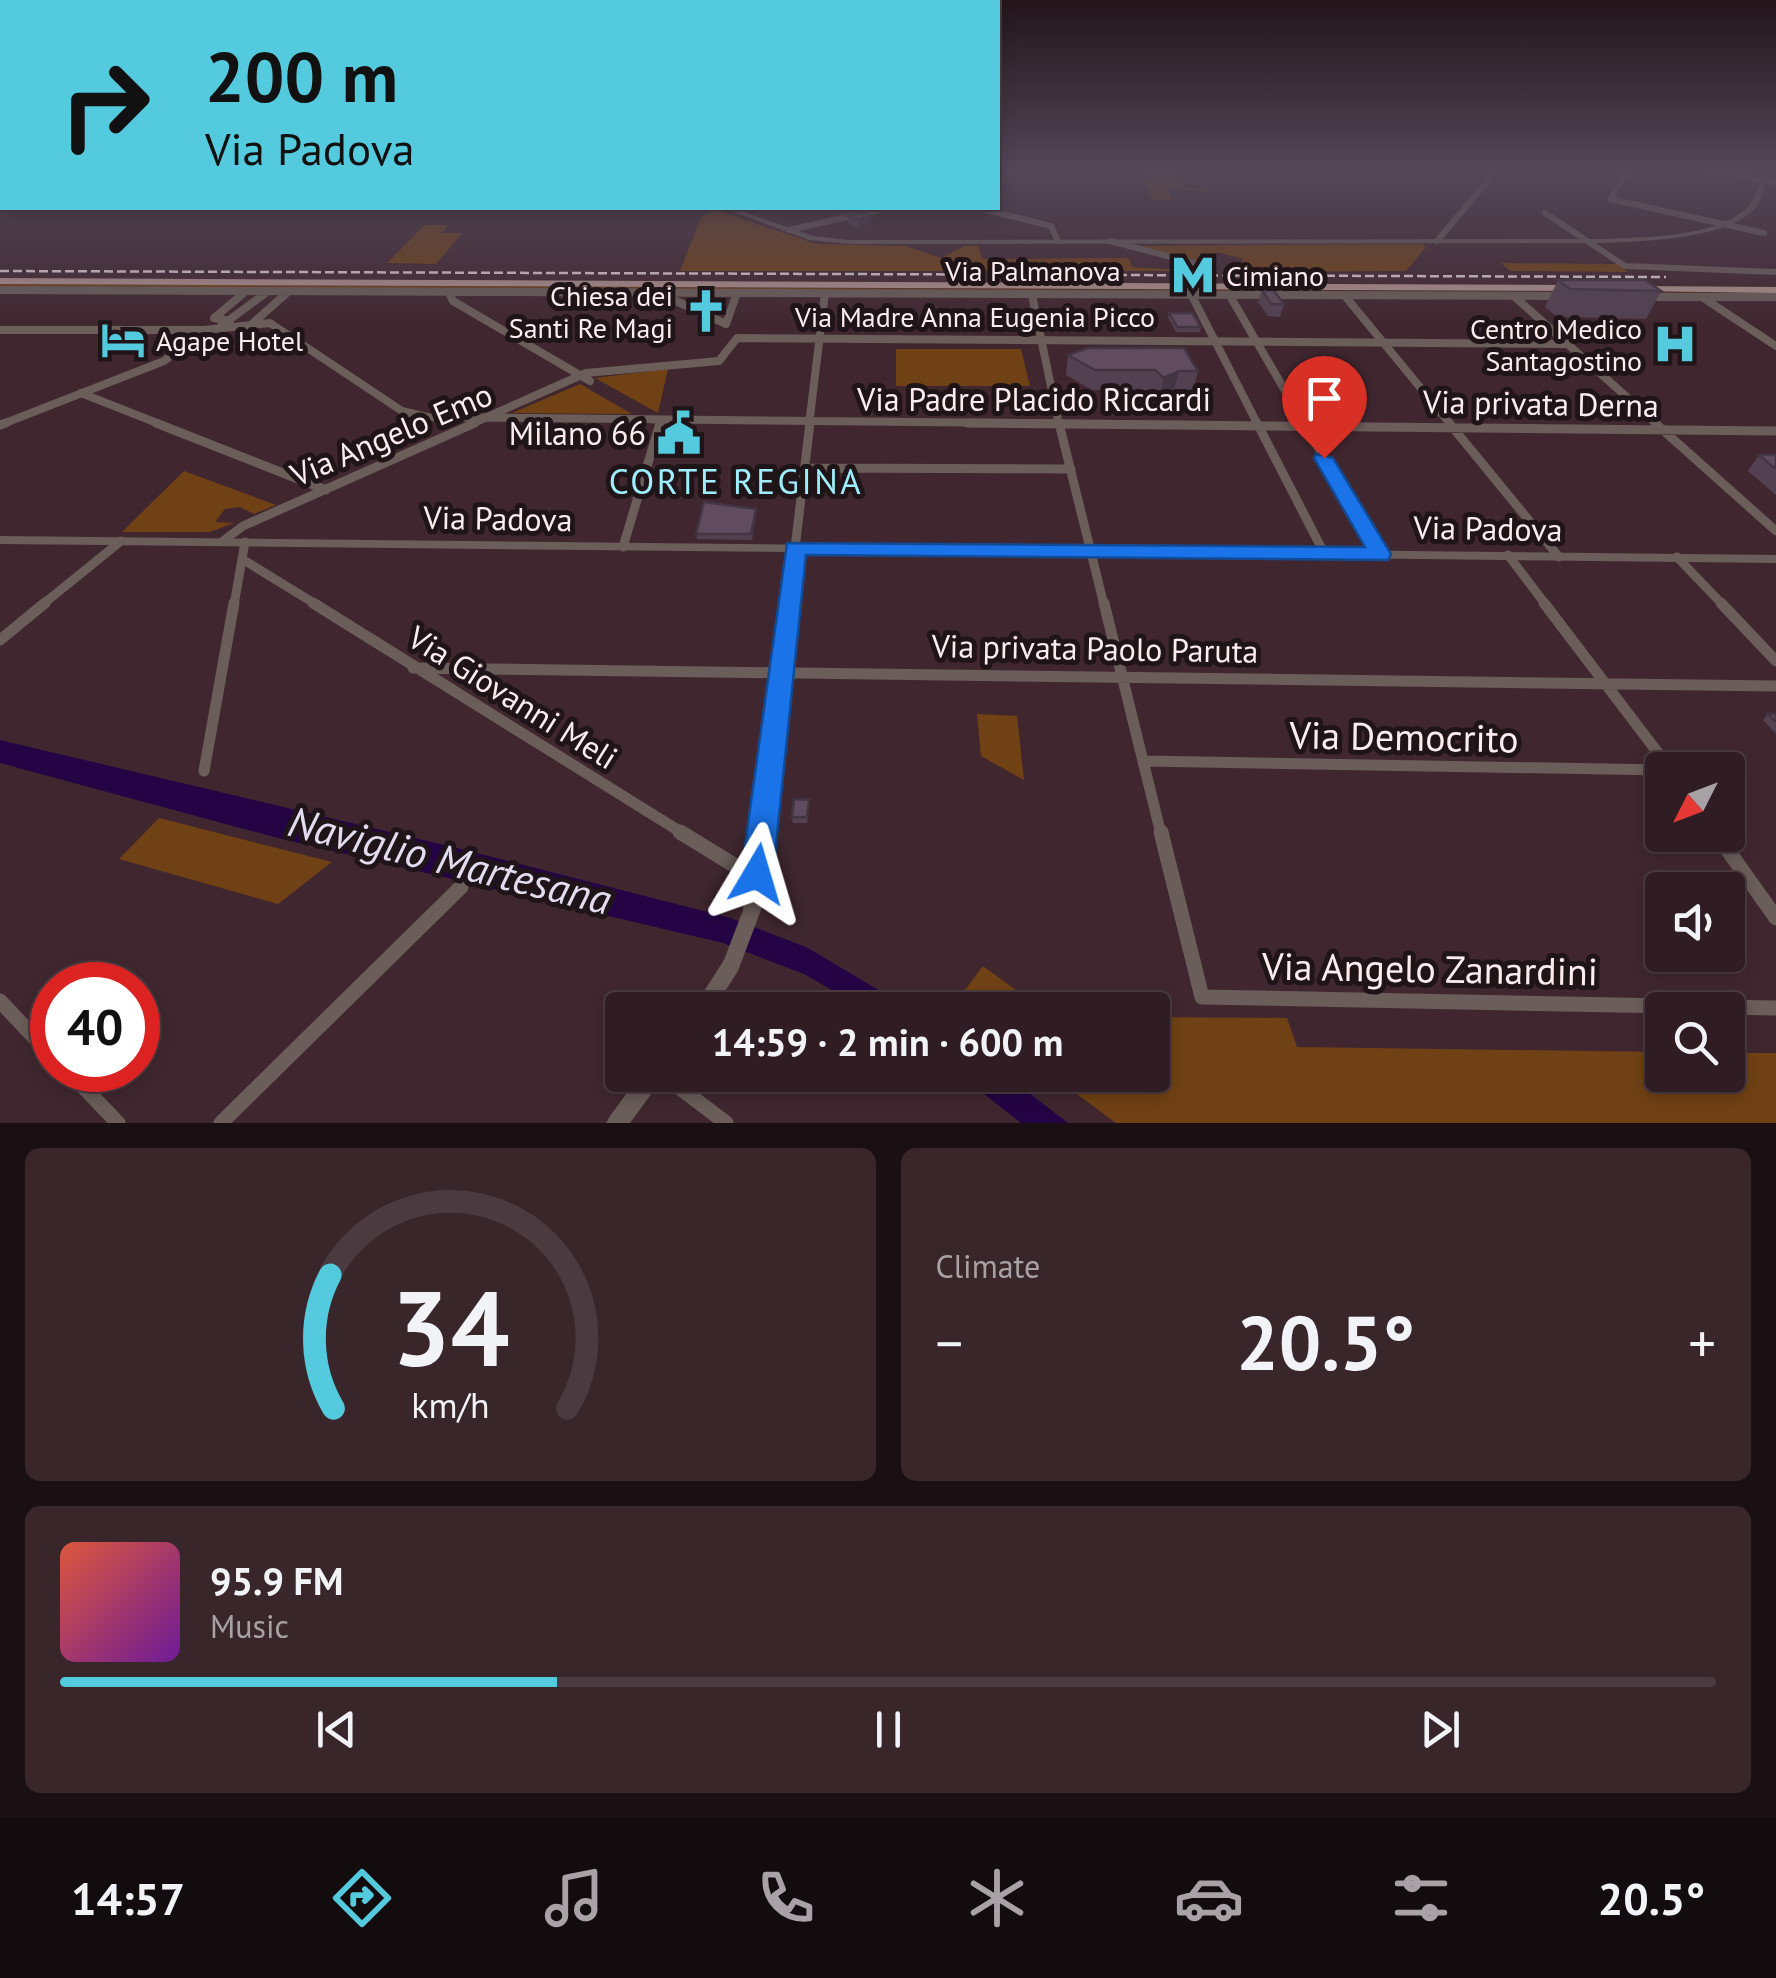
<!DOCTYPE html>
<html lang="en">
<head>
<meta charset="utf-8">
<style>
  :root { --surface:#301d23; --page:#38262b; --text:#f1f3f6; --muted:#a8a2a6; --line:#4b3b41; --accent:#54cade }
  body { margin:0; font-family:"PT Sans",sans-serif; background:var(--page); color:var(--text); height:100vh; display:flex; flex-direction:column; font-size:38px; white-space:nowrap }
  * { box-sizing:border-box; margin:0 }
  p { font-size:32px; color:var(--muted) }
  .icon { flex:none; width:55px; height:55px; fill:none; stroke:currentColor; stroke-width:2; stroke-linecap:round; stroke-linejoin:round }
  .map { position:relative; height:1123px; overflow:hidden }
  .sheet { display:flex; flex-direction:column; gap:25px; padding:25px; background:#1a1013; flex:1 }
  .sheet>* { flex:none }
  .banner { position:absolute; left:0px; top:0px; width:1000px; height:210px; box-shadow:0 5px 15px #0003,0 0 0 2px var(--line); background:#54cade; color:#111; overflow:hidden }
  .needle { width:65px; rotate:228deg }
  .controls { position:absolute; left:1645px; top:752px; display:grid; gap:20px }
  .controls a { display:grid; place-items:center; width:100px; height:100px; border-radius:10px; background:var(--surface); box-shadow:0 5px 15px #0003,0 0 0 2px var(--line); font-size:50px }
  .speed { position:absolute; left:30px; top:962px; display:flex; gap:20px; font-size:50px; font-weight:700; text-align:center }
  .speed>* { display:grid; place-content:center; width:130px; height:130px; border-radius:50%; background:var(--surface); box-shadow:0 5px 15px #0003,0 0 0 2px var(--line); line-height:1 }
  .speed .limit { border:15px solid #d22; background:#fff; color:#111 }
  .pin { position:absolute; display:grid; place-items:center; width:85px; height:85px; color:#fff; margin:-102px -42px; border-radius:50% 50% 50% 0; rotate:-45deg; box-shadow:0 0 10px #0007 }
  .pin .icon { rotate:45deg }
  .me { position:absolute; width:110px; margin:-55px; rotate:7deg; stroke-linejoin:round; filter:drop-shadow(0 0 8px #0008) }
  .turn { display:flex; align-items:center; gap:35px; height:210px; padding:0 40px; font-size:45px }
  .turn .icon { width:130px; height:130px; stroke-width:2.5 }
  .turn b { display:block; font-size:70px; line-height:85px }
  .big { font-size:75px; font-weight:700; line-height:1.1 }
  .sheet .tile { flex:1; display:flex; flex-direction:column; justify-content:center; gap:15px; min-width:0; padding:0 35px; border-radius:15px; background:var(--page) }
  .sheet .dial { align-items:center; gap:0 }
  .dial svg { height:260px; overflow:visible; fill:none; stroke:var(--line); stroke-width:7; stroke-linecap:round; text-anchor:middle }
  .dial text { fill:var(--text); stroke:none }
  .song { display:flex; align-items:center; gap:30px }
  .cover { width:120px; height:120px; border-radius:15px; background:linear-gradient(135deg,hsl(10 70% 55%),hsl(280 70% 35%)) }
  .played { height:10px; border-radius:5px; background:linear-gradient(90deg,var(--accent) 30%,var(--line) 30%) }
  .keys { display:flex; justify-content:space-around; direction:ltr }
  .heat { display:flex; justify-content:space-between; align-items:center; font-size:55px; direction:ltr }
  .sheet .tiles { flex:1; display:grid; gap:25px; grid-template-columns:1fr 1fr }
  .tile:last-child { grid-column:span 2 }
  .trip { position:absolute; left:605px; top:992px; width:565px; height:100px; border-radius:10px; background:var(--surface); box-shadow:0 5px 15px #0003,0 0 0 2px var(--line); font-weight:700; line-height:100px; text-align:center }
  .tabs { display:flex; height:160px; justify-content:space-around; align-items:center; background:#130c0e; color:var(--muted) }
  .tabs .icon { width:70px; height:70px }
  .tabs .selected { color:var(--accent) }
  .tabs b { font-size:45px; color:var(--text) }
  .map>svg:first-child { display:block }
</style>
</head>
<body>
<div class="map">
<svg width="1776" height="1123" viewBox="0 0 1776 1123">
  <rect width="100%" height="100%" fill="#40272f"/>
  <path fill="#704114" d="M1097,170H1199L1152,171L1175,172L1186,188H1208L1211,192L1167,188L1172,200H1154L1141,180H1152L1143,170Z
    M716,210L816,244L906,246L941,258L964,246H978L982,259L1129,258L1132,267L1196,271H680L702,216Z
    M425,225H448L442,233H462L436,264L387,263Z
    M1422,244L1426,247L1406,271L1232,272L1244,259L1217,252L1203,263L1136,246Z
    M1501,263L1618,264L1628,272L1510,271Z
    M0,284L1776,293V296L0,288Z
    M896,349H1021L1030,386H896Z
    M668,369L658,413L595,378Z
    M580,384L632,414L512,413Z
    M184,471L192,474L276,505L254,514L240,507L225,509L215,522L234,523L210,532H122Z
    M977,714L1017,716L1024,780L981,756Z
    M159,818L332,862L278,904L119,859Z
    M983,966L1043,1010L952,1007Z
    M1153,1017L1287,1018L1297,1047L1662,1052V1075H1728V1053H1776V1123H1116L1051,1075H1152Z"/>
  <path fill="#250445" d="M0,740L453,847L731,918L808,948L912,1010H867L804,974L723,943L274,837L0,763Z
    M960,1075H1006L1068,1123H1021Z"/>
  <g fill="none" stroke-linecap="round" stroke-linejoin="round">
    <path stroke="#6a5d5a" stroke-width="6" d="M1628,170L1610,199L1764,233
      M1707,170L1776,182
      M978,208L1051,226L1058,241
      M1545,213L1625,266L1776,272
      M789,230L887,208
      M1110,241L1198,264
      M1437,241L1497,170"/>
    <path stroke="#6a5d5a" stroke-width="8" d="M0,290L1560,296
      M449,293L453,301L590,381
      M663,295L726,324L737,293
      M1032,295L1059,425
      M1192,296L1258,425
      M1230,296L1305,425
      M1345,296L1451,425
      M1515,297L1658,425
      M1647,297H1776
      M1702,297L1776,346
      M230,321L214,318L245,292
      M253,323L289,291
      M221,326L267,292
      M0,330H204L270,323L402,411L427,417L1208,425
      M81,393L162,425
      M0,425L164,361L203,331
      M469,425L586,373L719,361L737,338L1567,344
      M659,425L660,421
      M809,425L825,293"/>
    <path stroke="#6a5d5a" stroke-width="9" d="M156,423L326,490
      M967,423L1776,431
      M1059,423L1104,605
      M1257,423L1324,553
      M1304,423L1380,554
      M1449,423L1559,557
      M1655,423L1776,531
      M0,425L6,423
      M804,468L1071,469
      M223,541L243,526L475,423
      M623,547L660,423
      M795,548L810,423
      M1508,555L1546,605
      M1677,557L1723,605
      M242,559L317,605
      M42,605L121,541
      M234,605L245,542"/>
    <path stroke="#6a5d5a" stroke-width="11" d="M313,603L684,834
      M1104,603L1161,834
      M1544,603L1671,770
      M1721,603L1776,661
      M0,640L45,603
      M413,668L1776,686
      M1144,761L1662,770
      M204,771L234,603"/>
    <path stroke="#6a5d5a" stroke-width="15" d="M680,832L755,878
      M1161,832L1202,997L1776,1008
      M1717,835L1776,918
      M0,1001L52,1056
      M67,1070L118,1123
      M663,1075L726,1123
      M221,1123L461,887"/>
    <path fill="#6a5d5a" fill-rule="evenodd" d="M1763,178L1766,180C1764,190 1761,201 1754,209C1725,240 1643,241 1602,243L850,244L809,240L723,208H732L813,236L850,240L1602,239C1643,237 1715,238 1747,208C1754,201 1757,190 1760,180Z
      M0,197H2V201H0Z
      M0,536L1776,555V563L801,552L761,910L738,971L713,1010H692L724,960L743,910L788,552L0,544Z
      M640,1075H663L660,1082L630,1123H606L610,1116Z"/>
    <path fill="#ae908c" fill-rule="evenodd" d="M0,278L1574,285L1580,288L1574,291L0,284Z
      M1635,286L1776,287V293L1631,291L1629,289Z"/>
    <path stroke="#e8d6da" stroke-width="2.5" stroke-dasharray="9 4" stroke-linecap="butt" d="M0,271L1666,277"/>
  </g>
  <path fill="#534151" d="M848,216H870V224L858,228L848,224Z
    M1558,280L1661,291L1646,319L1557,317L1545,307Z
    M1262,290L1284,304L1280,317L1268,316L1258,302Z
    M1169,313L1201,327L1200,332H1176L1168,317Z
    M1068,355L1198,371L1193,391L1174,390L1160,398L1151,390H1092L1066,375Z
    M1759,455H1776V495L1748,471Z
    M756,509V514L752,540L697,539L696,534Z
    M1768,714H1776V734L1763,720Z
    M809,800L807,823H793L792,817Z"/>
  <path fill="#433542" d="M764,208H787L764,211Z
    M870,216V224L858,228V220Z
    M1179,371L1174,390L1160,398L1164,378Z"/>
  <path fill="#604c5e" stroke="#433542" stroke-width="2.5" d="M864,212L870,216L858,220L848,216Z
    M1558,280H1645L1661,291L1570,289Z
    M1262,290H1273L1284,304H1271Z
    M1169,313H1192L1201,327H1177Z
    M1088,348H1184L1198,371H1179L1164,378L1155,370H1095L1068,355Z
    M1759,455H1776V469Z
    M704,502L756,509L751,534H696Z
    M1768,714H1776V722Z
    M794,799L809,800L807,817H792Z"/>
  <linearGradient id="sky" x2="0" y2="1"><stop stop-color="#23151a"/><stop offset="0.52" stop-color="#534758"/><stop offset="1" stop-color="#534758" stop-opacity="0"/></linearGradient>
  <rect width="1776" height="327" fill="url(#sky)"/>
  <path fill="#1a73e8" stroke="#114b97" stroke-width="2.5" d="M1316,454L1333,458L1391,554L1388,560L806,555L773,874L768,884L757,889L746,884L741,874L787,543L1365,547L1314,458Z"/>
  <defs>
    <g id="metro-bare" transform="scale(3.45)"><path d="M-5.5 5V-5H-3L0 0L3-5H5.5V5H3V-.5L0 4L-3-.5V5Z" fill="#54cade" stroke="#1f1417" stroke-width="2.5" paint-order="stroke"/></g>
    <g id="church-bare" transform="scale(3.45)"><path d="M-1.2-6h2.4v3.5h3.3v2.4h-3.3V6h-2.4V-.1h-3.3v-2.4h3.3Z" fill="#54cade" stroke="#1f1417" stroke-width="2.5" paint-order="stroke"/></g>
    <g id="hotel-bare" transform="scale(3.45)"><path d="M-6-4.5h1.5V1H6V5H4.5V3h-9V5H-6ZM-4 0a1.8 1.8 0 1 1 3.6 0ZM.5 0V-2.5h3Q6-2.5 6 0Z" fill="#54cade" stroke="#1f1417" stroke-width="2.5" paint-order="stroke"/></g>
    <g id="hospital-bare" transform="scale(3.45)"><path d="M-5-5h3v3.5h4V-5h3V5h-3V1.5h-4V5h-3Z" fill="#54cade" stroke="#1f1417" stroke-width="2.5" paint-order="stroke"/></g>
    <g id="civic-bare" transform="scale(3.45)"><path d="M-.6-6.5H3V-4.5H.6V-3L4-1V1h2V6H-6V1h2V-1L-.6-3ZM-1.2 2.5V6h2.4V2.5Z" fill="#54cade" stroke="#1f1417" stroke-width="2.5" paint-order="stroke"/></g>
  </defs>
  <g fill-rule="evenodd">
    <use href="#metro-bare" x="1193" y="275"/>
    <use href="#church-bare" x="706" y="311"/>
    <use href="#hotel-bare" x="123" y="340"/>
    <use href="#hospital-bare" x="1675" y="344"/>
    <use href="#civic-bare" x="679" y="433"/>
  </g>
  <g text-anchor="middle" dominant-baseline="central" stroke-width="10" stroke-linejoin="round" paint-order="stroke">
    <g font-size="28" fill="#fcebef" stroke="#1f1417">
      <text x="1033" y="270">Via Palmanova</text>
      <text x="975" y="316">Via Madre Anna Eugenia Picco</text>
    </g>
    <g font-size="28" fill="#fcebef" stroke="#1f1417" text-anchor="start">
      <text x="1226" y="275">Cimiano</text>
      <text x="673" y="295" text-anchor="end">Chiesa dei<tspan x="673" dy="32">Santi Re Magi</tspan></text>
      <text x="1642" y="328" text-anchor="end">Centro Medico<tspan x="1642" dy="32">Santagostino</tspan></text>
      <text x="156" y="340">Agape Hotel</text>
    </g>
    <g font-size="32" fill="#fcebef" stroke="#1f1417">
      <text x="1034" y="399">Via Padre Placido Riccardi</text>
      <text transform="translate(1541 403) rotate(1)">Via privata Derna</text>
      <text transform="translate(391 434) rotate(-23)">Via Angelo Emo</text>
      <text transform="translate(498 518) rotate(1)">Via Padova</text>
      <text transform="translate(1488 528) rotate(1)">Via Padova</text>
      <text transform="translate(1095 648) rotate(1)">Via privata Paolo Paruta</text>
      <text transform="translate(513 697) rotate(32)">Via Giovanni Meli</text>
    </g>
    <g font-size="32" fill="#fcebef" stroke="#1f1417" text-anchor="end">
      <text x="646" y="433">Milano 66</text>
    </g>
    <g font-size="35" letter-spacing="2.5" fill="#9feefd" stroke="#1f1417">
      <text x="736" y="481">CORTE REGINA</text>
    </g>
    <g font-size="38" fill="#fcebef" stroke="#1f1417">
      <text transform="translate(1404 736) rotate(1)">Via Democrito</text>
      <text transform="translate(1430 968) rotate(1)">Via Angelo Zanardini</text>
    </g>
    <g font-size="42" font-style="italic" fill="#e2dcf0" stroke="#1f1417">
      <text transform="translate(450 860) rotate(14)">Naviglio Martesana</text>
    </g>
  </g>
</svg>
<div class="controls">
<a><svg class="needle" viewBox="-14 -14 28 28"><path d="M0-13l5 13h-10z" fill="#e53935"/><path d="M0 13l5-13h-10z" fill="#a8a2a6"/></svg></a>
<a><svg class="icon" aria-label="sound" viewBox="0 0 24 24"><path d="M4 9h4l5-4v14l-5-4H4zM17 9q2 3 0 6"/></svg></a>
<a><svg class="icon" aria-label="search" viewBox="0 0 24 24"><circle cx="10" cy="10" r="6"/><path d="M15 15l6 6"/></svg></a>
</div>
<div class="speed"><div class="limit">40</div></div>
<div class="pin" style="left:1324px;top:458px;background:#d93025"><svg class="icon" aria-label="arrive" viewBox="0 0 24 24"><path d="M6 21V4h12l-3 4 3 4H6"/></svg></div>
<svg class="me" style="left:757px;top:874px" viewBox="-20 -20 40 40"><path d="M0-17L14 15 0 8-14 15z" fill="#1a73e8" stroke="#fff" stroke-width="4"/></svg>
<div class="trip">14:59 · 2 min · 600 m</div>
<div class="banner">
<div class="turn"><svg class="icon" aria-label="right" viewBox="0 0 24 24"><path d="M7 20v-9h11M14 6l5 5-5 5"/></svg><div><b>200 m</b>Via Padova</div></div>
</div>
</div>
<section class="sheet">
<div class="tiles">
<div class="tile dial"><svg viewBox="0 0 100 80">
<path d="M14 69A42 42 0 1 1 86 69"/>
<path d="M14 69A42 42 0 0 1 13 28" stroke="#54cade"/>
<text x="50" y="56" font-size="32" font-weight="700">34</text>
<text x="50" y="72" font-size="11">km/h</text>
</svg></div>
<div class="tile"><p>Climate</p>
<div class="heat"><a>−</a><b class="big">20.5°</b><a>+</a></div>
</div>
<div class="tile">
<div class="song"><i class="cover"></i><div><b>95.9 FM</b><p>Music</p></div></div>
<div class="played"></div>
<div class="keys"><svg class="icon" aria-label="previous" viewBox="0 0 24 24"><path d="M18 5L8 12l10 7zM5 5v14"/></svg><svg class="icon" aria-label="pause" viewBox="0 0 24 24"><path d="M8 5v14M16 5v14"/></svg><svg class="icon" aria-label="next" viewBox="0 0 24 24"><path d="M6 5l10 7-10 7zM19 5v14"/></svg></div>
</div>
</div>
</section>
<nav class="tabs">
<b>14:57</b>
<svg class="icon selected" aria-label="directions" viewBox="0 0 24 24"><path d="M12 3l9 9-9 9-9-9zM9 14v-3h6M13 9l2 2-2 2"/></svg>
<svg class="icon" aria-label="music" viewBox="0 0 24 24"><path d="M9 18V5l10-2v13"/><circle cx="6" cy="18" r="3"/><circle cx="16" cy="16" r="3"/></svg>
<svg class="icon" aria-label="phone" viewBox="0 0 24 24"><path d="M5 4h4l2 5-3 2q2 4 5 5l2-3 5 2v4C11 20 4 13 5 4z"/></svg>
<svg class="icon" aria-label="climate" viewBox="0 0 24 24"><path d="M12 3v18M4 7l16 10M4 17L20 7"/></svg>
<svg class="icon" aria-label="car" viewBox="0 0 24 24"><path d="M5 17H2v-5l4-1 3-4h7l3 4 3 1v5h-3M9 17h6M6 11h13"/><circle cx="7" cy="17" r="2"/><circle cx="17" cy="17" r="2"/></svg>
<svg class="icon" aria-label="filters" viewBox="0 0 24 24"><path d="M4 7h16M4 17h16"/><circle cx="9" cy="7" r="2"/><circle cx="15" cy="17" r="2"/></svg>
<b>20.5°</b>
</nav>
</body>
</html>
